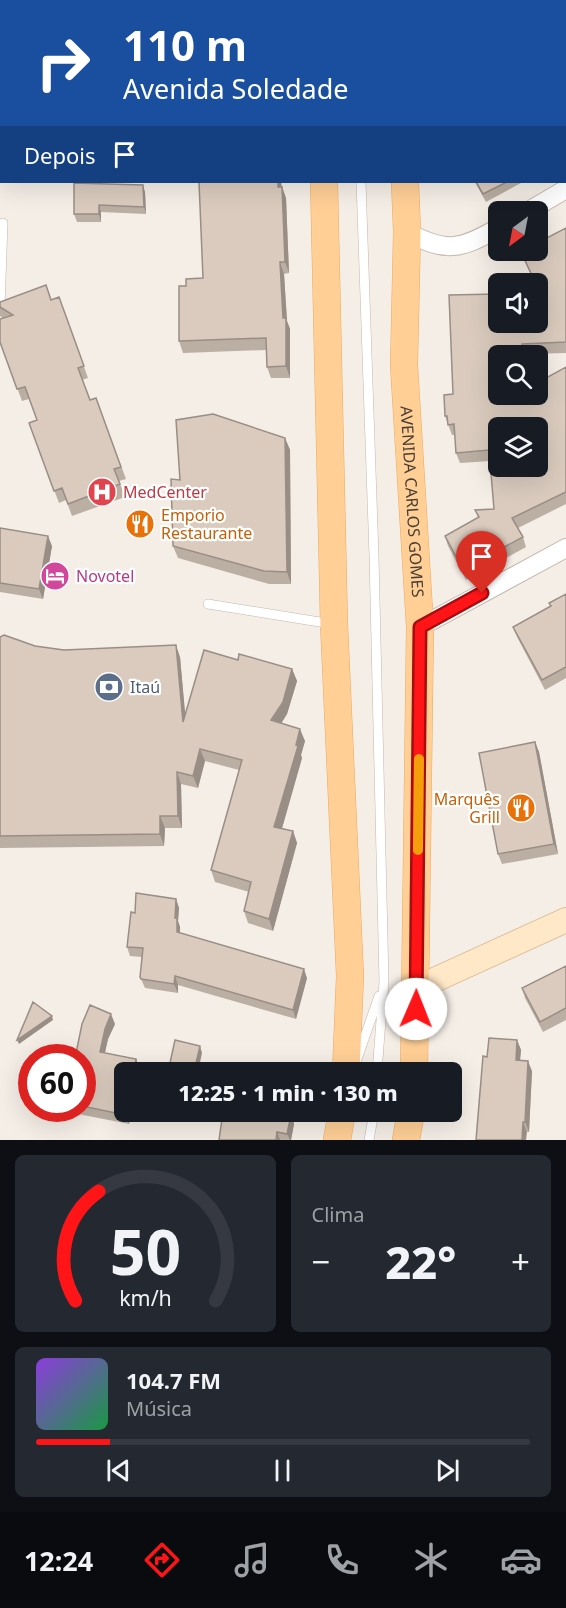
<!DOCTYPE html>
<html lang="pt">
<head>
<meta charset="utf-8">
<style>
  :root { --surface:#171b24; --page:#242831; --text:#f1f3f6; --muted:#9ea1a6; --line:#363941; --accent:#ff1417 }
  body { margin:0; font-family:"Noto Sans",sans-serif; background:var(--page); color:var(--text); height:100vh; display:flex; flex-direction:column; font-size:22px; white-space:nowrap }
  * { box-sizing:border-box; margin:0 }
  p { font-size:20px; color:var(--muted) }
  .icon { flex:none; width:33px; height:33px; fill:none; stroke:currentColor; stroke-width:2; stroke-linecap:round; stroke-linejoin:round }
  .map { position:relative; height:1140px; overflow:hidden }
  .side { display:flex; flex-direction:column; gap:15px; padding:15px; background:#0d0f14; flex:1 }
  .side>* { flex:none }
  .hud { position:absolute; left:0px; top:0px; width:567px; height:183px; box-shadow:0 6px 24px #0002; background:#1a4fa0; color:#fff; overflow:hidden }
  .needle { width:39px; rotate:212deg }
  .tools { position:absolute; left:488px; top:201px; display:grid; gap:12px }
  .tools a { display:grid; place-items:center; width:60px; height:60px; border-radius:9px; background:var(--surface); box-shadow:0 6px 24px #0002; font-size:30px }
  .speed { position:absolute; left:18px; top:1044px; display:flex; gap:12px; font-size:30px; font-weight:700; text-align:center }
  .speed>* { display:grid; place-content:center; width:78px; height:78px; border-radius:50%; background:var(--surface); box-shadow:0 6px 24px #0002; line-height:1 }
  .speed .limit { border:9px solid #d22; background:#fff; color:#111 }
  .pin { position:absolute; display:grid; place-items:center; width:51px; height:51px; color:#fff; margin:-62px -26px; border-radius:50% 50% 50% 0; rotate:-45deg; box-shadow:0 0 6px #0007 }
  .pin .icon { rotate:45deg }
  .me { position:absolute; width:66px; margin:-33px; rotate:1deg; stroke-linejoin:round; filter:drop-shadow(0 0 4px #0008) }
  .turn { display:flex; align-items:center; gap:21px; height:126px; padding:0 24px; font-size:27px }
  .turn .icon { width:78px; height:78px; stroke-width:2.5 }
  .turn b { display:block; font-size:42px; line-height:51px }
  .then { display:flex; align-items:center; height:57px; padding:0 24px; background:#0003; gap:12px; font-size:22px }
  .big { font-size:45px; font-weight:800; line-height:1.1 }
  .side .tile { flex:1; display:flex; flex-direction:column; justify-content:center; gap:9px; min-width:0; padding:0 21px; border-radius:9px; background:var(--page) }
  .side .dial { align-items:center; gap:0 }
  .dial svg { height:156px; overflow:visible; fill:none; stroke:var(--line); stroke-width:7; stroke-linecap:round; text-anchor:middle }
  .dial text { fill:var(--text); stroke:none }
  .song { display:flex; align-items:center; gap:18px }
  .cover { width:72px; height:72px; border-radius:9px; background:linear-gradient(135deg,hsl(270 70% 55%),hsl(140 70% 35%)) }
  .played { height:6px; border-radius:3px; background:linear-gradient(90deg,var(--accent) 15%,var(--line) 15%) }
  .keys { display:flex; justify-content:space-around; direction:ltr }
  .heat { display:flex; justify-content:space-between; align-items:center; font-size:33px; direction:ltr }
  .side .tiles { flex:1; display:grid; gap:15px; grid-template-columns:1fr 1fr }
  .tile:last-child { grid-column:span 2 }
  .trip { position:absolute; left:114px; top:1062px; width:348px; height:60px; border-radius:9px; background:var(--surface); box-shadow:0 6px 24px #0002; font-weight:800; line-height:60px; text-align:center }
  .tabs { display:flex; height:96px; justify-content:space-around; align-items:center; background:#090b0e; color:var(--muted) }
  .tabs .icon { width:42px; height:42px }
  .tabs .current { color:var(--accent) }
  .tabs b { font-size:27px; color:var(--text) }
  .map>svg:first-child { display:block }
</style>
</head>
<body>
<div class="map">
<svg width="566" height="1140" viewBox="0 0 566 1140">
  <rect width="100%" height="100%" fill="#f5eee7"/>
  <g fill="none" stroke-linecap="round" stroke-linejoin="round">
    <g stroke="#c4b7ac" stroke-width="10">
      <path id="lane" d="M356,0V2
        M361,182L374,556L384,982L377,1072
        M0,308L3,223
        M208,604L332,624
        M356,1062L379,996
        M369,1140L374,1112"/>
    </g>
    <g stroke="#c4b7ac" stroke-width="20">
      <path id="street" d="M527,212L566,189
        M407,232C446,253 460,250 498,228
        M420,627L566,548"/>
    </g>
    <g stroke="#dbbd95" stroke-width="26">
      <path id="secondary" d="M417,988L566,920"/>
    </g>
    <g stroke="#edaa5d" stroke-width="28">
      <g id="primary">
        <path d="M320,0V2"/>
        <path d="M397,0V2"/>
        <path d="M324,182L334,624L350,976L346,1072"/>
        <path id="s1" d="M405,182L407,232L404,365L420,627L414,1072"/>
        <path d="M337,1140L342,1112"/>
        <path d="M406,1140L411,1112"/>
      </g>
    </g>
    <use href="#lane" stroke="#fff" stroke-width="9"/>
    <use href="#street" stroke="#fff" stroke-width="18"/>
    <use href="#secondary" stroke="#ffe8c7" stroke-width="24"/>
    <use href="#primary" stroke="#ffcf96" stroke-width="27"/>
  </g>
  <path fill="#bbafa3" d="M199,182H281L282,187L286,198L289,273L284,274L287,321L290,329V378H271L267,367L266,350L183,353L179,341L186,286L203,278Z
    M475,182H523L486,202Z
    M74,183L145,192L146,214L101,212V222H77L74,214Z
    M566,228V353L526,354V356H498V394H537L566,367V504L518,528L523,537L526,547L466,580L448,546L445,536L478,518L475,510L494,509L490,461L460,463L456,453L455,435H452L445,416L453,394L539,293L537,288V284H535L521,252Z
    M59,297L88,378L82,380L90,400L96,398L126,479L119,481L125,497L72,516L66,500L59,503L29,423L37,420L29,399L22,401L0,342L3,318L0,316V302L51,300Z
    M285,438L290,450L291,584H269L178,558L173,546L180,480Z
    M0,528L52,546L43,599L0,592Z
    M566,594V678L545,690L517,637L513,627L551,607L549,603Z
    M0,637L35,646L64,650L180,657L185,714L238,660L292,669L297,681L287,714L281,723L305,741L301,755L302,758L282,828L293,831L297,843L273,931L248,923L244,911L249,892L215,882L211,870L239,770L205,761L198,788L181,784L182,828H165L164,846L0,848Z
    M535,742L539,752L558,854L502,864L498,854Z
    M176,899L179,908L178,921L180,927V933L307,978L296,1019L178,985V993L145,988L140,977L142,957L130,956L127,947L135,913Z
    M566,966V1020L543,1032L525,998L522,988Z
    M115,1024L108,1039L105,1053L136,1059L140,1069L129,1124L73,1113L71,1108H82V1058Z
    M517,1040L521,1050L520,1060L532,1071L529,1132H527L487,1057Z
    M218,1112H286V1114L291,1115L294,1124L291,1140H219L223,1113Z"/>
  <path fill="#998e85" d="M278,182H281L282,198L278,187Z
    M143,185L145,192L146,214L144,207Z
    M282,187L286,198L289,273L285,262Z
    M99,205L101,212V222L99,214Z
    M280,262L284,274L287,321L290,329V378L286,366Z
    M522,344L526,354V356H522Z
    M285,438L290,450L291,584L287,572Z
    M48,536L52,546L43,599L39,589Z
    M176,645L180,657L187,734L183,722Z
    M292,669L297,681L287,714L276,732L271,720Z
    M300,729L305,741L301,755L302,758L279,839L274,827Z
    M535,742L539,752L558,854L554,844Z
    M200,749L205,761L198,788L193,776Z
    M177,772L181,784L182,828L178,816Z
    M160,816L165,828L164,846L160,834Z
    M293,831L297,843L273,931L269,919Z
    M176,899L179,908L178,921L180,927V941L177,932L175,918Z
    M304,969L307,978L296,1019L293,1010Z
    M175,976L178,985V993L174,984Z
    M111,1014L115,1024L108,1039L103,1061L100,1052L105,1029Z
    M52,1016L53,1020L19,1044L17,1040Z
    M517,1040L521,1050L519,1070L516,1060Z
    M200,1046L202,1053L198,1072H194Z
    M136,1059L140,1069L139,1072H134Z
    M528,1061L532,1071L529,1132L525,1122Z
    M126,1112H132L129,1124L125,1115Z
    M291,1115L294,1124L291,1140H290L287,1134Z
    M523,1122L527,1132L526,1140H522Z
    M277,1132L280,1140H276Z"/>
  <path fill="#dacbbe" stroke="#998e85" stroke-width="1.5" fill-rule="evenodd" d="M159,0H257V2H159Z
    M433,0H513L514,2L433,1Z
    M199,182H278V187H282L285,262H280L283,318H286V366L267,367L266,338L179,341V286H186V279L203,278Z
    M476,182H507L483,194Z
    M74,183L143,185L144,207L99,205V214H74Z
    M566,228V342L522,344V356H498V394H537V383L566,367V492L512,518L523,537L463,569L445,536L479,517L475,510L494,509L489,450L456,453L454,424L448,425L447,416H445L444,395L453,394L449,295L498,294V322H537V293H540L537,286V284H536L521,252L523,250H537V243ZM498,428H537V466H498Z
    M46,285L51,300L59,297L84,366L78,368L90,400L96,398L121,467L114,469L120,484L68,504L62,488L54,491L29,423L37,420L25,387L17,389L0,342V319L13,315L0,307V302Z
    M213,414L285,438L287,572L264,571L173,546L171,479L180,480L176,420Z
    M0,528L48,536L39,589L0,583Z
    M566,594V667L542,680L513,627L551,606L549,603Z
    M4,635L35,646L64,650L176,645L183,722L204,650L238,660L239,654L292,669L283,702L271,720L300,729L296,745L298,746L274,827L293,831L269,919L244,911L251,882L211,870L242,760L200,749L193,776L177,772L178,816H160V834L0,836V637Z
    M535,742L554,844L498,854L479,753Z
    M136,893L176,899L175,918H177V932L304,969L293,1010L175,976L174,984L141,979L140,977L143,948L127,947L131,912L135,913Z
    M566,966V1008L540,1022L522,988Z
    M33,1002L52,1016L17,1040Z
    M90,1005L111,1014L105,1029L100,1052L136,1059L134,1072H124V1112H126L125,1115L82,1106V1058H75L82,1024Z
    M489,1038L517,1040L516,1060L528,1061L525,1122H523L522,1140H476L483,1056L487,1057Z
    M175,1040L200,1046L194,1072H168Z
    M223,1112H281V1113L291,1115L287,1134L277,1132L276,1140H219Z"/>
  <g fill="none" stroke-linecap="round" stroke-linejoin="round">
    <g stroke="#a60d0f" stroke-width="15">
      <path id="route" d="M416,1009L420,627L482,593"/>
    </g>
    <use href="#route" stroke="#ff1417" stroke-width="10"/>
    <path stroke="#f59e0b" stroke-width="10" d="M418,850L419,759"/>
  </g>
  <defs>
    <g id="hospital-disc" transform="scale(1.5)"><circle r="9.5" fill="#e0444e" stroke="#fff"/><path d="M-5-5h3v3.5h4V-5h3V5h-3V1.5h-4V5h-3Z" fill="#fff"/></g>
    <g id="restaurant-disc" transform="scale(1.5)"><circle r="9.5" fill="#e8710a" stroke="#fff"/><path d="M-5-6h1v4h1v-4h1v4h1v-4h1v5L-1.5 .5V6h-2V.5L-5-1ZM5-6V6H3V1.5H1.5Q1.5-4 5-6Z" fill="#fff"/></g>
    <g id="hotel-disc" transform="scale(1.5)"><circle r="9.5" fill="#d1479c" stroke="#fff"/><path d="M-6-4.5h1.5V1H6V5H4.5V3h-9V5H-6ZM-4 0a1.8 1.8 0 1 1 3.6 0ZM.5 0V-2.5h3Q6-2.5 6 0Z" fill="#fff"/></g>
    <g id="bank-disc" transform="scale(1.5)"><circle r="9.5" fill="#5c6f8a" stroke="#fff"/><path d="M-6-4H6V4H-6ZM0-2.3a2.3 2.3 0 1 0 0 4.6a2.3 2.3 0 1 0 0-4.6Z" fill="#fff"/></g>
  </defs>
  <g fill-rule="evenodd">
    <use href="#hospital-disc" x="102" y="492"/>
    <use href="#restaurant-disc" x="140" y="524"/>
    <use href="#hotel-disc" x="55" y="576"/>
    <use href="#bank-disc" x="109" y="687"/>
    <use href="#restaurant-disc" x="521" y="808"/>
  </g>
  <g text-anchor="middle" dominant-baseline="central" stroke-width="4.5" stroke-linejoin="round" paint-order="stroke">
    <g font-size="16" fill="#be3a42" stroke="#fff" text-anchor="start">
      <text x="123" y="492">MedCenter</text>
    </g>
    <g font-size="16" fill="#483e35" stroke="#fff">
      <text stroke="none"><textPath href="#s1" startOffset="320">AVENIDA CARLOS GOMES</textPath></text>
    </g>
    <g font-size="16" fill="#c56008" stroke="#fff" text-anchor="start">
      <text x="161" y="515">Emporio<tspan x="161" dy="18">Restaurante</tspan></text>
      <text x="500" y="799" text-anchor="end">Marquês<tspan x="500" dy="18">Grill</tspan></text>
    </g>
    <g font-size="16" fill="#b23c85" stroke="#fff" text-anchor="start">
      <text x="76" y="576">Novotel</text>
    </g>
    <g font-size="16" fill="#4e5e75" stroke="#fff" text-anchor="start">
      <text x="130" y="687">Itaú</text>
    </g>
  </g>
</svg>
<div class="tools">
<a><svg class="needle" viewBox="-14 -14 28 28"><path d="M0-13l5 13h-10z" fill="#e53935"/><path d="M0 13l5-13h-10z" fill="#9ea1a6"/></svg></a>
<a><svg class="icon" aria-label="sound" viewBox="0 0 24 24"><path d="M4 9h4l5-4v14l-5-4H4zM17 9q2 3 0 6"/></svg></a>
<a><svg class="icon" aria-label="search" viewBox="0 0 24 24"><circle cx="10" cy="10" r="6"/><path d="M15 15l6 6"/></svg></a>
<a><svg class="icon" aria-label="layers" viewBox="0 0 24 24"><path d="M12 4l9 5-9 5-9-5zM3 14l9 5 9-5"/></svg></a>
</div>
<div class="speed"><div class="limit">60</div></div>
<div class="pin" style="left:482px;top:593px;background:#d93025"><svg class="icon" aria-label="arrive" viewBox="0 0 24 24"><path d="M6 21V4h12l-3 4 3 4H6"/></svg></div>
<svg class="me" style="left:416px;top:1009px" viewBox="-20 -20 40 40"><circle r="19" fill="#fff"/><path d="M0-13L10 11 0 6-10 11z" fill="#ff1417"/></svg>
<div class="trip">12:25 · 1 min · 130 m</div>
<div class="hud">
<div class="turn"><svg class="icon" aria-label="right" viewBox="0 0 24 24"><path d="M7 20v-9h11M14 6l5 5-5 5"/></svg><div><b>110 m</b>Avenida Soledade</div></div>
<div class="then">Depois<svg class="icon" aria-label="arrive" viewBox="0 0 24 24"><path d="M6 21V4h12l-3 4 3 4H6"/></svg></div>
</div>
</div>
<section class="side">
<div class="tiles">
<div class="tile dial"><svg viewBox="0 0 100 80">
<path d="M14 69A42 42 0 1 1 86 69"/>
<path d="M14 69A42 42 0 0 1 26 13" stroke="#ff1417"/>
<text x="50" y="56" font-size="32" font-weight="700">50</text>
<text x="50" y="72" font-size="11">km/h</text>
</svg></div>
<div class="tile"><p>Clima</p>
<div class="heat"><a>−</a><b class="big">22°</b><a>+</a></div>
</div>
<div class="tile">
<div class="song"><i class="cover"></i><div><b>104.7 FM</b><p>Música</p></div></div>
<div class="played"></div>
<div class="keys"><svg class="icon" aria-label="previous" viewBox="0 0 24 24"><path d="M18 5L8 12l10 7zM5 5v14"/></svg><svg class="icon" aria-label="pause" viewBox="0 0 24 24"><path d="M8 5v14M16 5v14"/></svg><svg class="icon" aria-label="next" viewBox="0 0 24 24"><path d="M6 5l10 7-10 7zM19 5v14"/></svg></div>
</div>
</div>
</section>
<nav class="tabs">
<b>12:24</b>
<svg class="icon current" aria-label="directions" viewBox="0 0 24 24"><path d="M12 3l9 9-9 9-9-9zM9 14v-3h6M13 9l2 2-2 2"/></svg>
<svg class="icon" aria-label="music" viewBox="0 0 24 24"><path d="M9 18V5l10-2v13"/><circle cx="6" cy="18" r="3"/><circle cx="16" cy="16" r="3"/></svg>
<svg class="icon" aria-label="phone" viewBox="0 0 24 24"><path d="M5 4h4l2 5-3 2q2 4 5 5l2-3 5 2v4C11 20 4 13 5 4z"/></svg>
<svg class="icon" aria-label="climate" viewBox="0 0 24 24"><path d="M12 3v18M4 7l16 10M4 17L20 7"/></svg>
<svg class="icon" aria-label="car" viewBox="0 0 24 24"><path d="M5 17H2v-5l4-1 3-4h7l3 4 3 1v5h-3M9 17h6M6 11h13"/><circle cx="7" cy="17" r="2"/><circle cx="17" cy="17" r="2"/></svg>
</nav>
</body>
</html>
